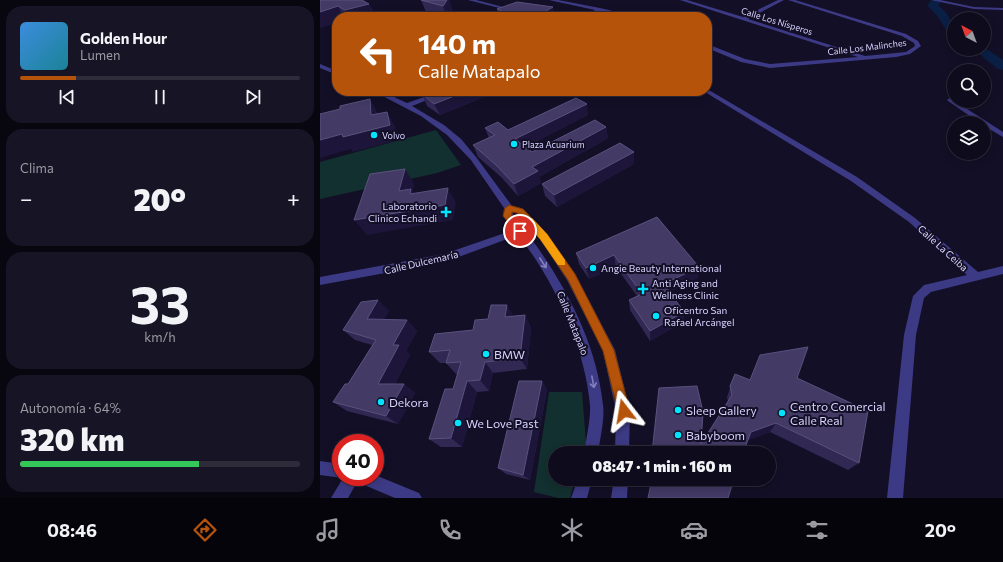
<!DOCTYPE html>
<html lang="es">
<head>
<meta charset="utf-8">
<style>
  :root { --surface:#0e0b1c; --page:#171425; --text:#f1f3f6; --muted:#9b9ba3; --line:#2e2b3b; --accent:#b45309 }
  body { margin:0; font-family:Commissioner,sans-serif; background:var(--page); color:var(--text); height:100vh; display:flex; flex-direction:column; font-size:15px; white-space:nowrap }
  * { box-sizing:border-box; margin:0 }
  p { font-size:13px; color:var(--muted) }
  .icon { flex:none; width:22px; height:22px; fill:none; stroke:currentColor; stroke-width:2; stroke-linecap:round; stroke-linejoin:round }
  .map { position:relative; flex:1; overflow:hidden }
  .panel { display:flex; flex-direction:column; gap:6px; padding:6px; background:#08060f; width:320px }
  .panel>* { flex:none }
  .top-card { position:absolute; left:12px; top:12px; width:380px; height:84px; border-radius:16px; box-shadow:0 2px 10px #0003,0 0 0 1px var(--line); background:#b45309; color:#fff; overflow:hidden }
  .needle { width:26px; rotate:319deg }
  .fabs { position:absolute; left:627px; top:12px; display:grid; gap:8px }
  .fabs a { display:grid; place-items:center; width:44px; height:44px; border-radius:50%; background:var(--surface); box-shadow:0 2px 10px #0003,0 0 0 1px var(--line); font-size:20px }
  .speed { position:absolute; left:12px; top:434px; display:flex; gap:8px; font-size:20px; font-weight:700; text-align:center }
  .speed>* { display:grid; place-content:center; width:52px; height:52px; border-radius:50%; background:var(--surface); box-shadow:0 2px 10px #0003,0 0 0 1px var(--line); line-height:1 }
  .speed .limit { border:6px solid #d22; background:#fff; color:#111 }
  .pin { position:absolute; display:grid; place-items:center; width:34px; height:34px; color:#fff; margin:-17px; border:2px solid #fff; border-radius:50%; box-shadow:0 1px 4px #0007 }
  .me { position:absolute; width:44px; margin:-22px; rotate:346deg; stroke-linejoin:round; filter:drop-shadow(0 0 3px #0008) }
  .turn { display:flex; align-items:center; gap:14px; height:84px; padding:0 20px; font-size:18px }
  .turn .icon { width:52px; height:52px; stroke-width:2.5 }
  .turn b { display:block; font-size:28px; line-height:34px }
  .big { font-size:30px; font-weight:800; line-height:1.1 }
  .panel .widget { flex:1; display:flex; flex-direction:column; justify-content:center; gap:6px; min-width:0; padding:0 14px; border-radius:16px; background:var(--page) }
  .panel .dial { align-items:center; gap:0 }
  .dial b { font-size:52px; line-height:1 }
  .song { display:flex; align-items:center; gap:12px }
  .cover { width:48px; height:48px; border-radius:6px; background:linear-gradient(135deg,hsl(210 70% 55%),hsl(190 70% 35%)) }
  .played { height:4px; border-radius:2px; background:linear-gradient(90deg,var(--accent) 20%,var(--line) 20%) }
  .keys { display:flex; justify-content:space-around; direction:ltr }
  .heat { display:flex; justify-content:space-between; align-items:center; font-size:22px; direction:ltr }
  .charge { height:6px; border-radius:3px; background:linear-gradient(90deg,#34c759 64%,var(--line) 0) }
  .trip { position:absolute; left:228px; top:446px; width:228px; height:40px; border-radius:20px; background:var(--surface); box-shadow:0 2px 10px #0003,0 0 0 1px var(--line); font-weight:800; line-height:40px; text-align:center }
  .dock { display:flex; height:64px; justify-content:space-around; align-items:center; background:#06040b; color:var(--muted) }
  .dock .icon { width:28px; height:28px }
  .dock .selected { color:var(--accent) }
  .dock b { font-size:18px; color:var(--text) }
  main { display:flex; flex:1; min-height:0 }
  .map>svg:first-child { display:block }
</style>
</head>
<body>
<main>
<section class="panel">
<div class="widget">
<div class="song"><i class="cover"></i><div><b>Golden Hour</b><p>Lumen</p></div></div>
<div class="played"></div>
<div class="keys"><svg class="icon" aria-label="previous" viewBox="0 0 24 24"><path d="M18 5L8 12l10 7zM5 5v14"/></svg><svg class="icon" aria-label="pause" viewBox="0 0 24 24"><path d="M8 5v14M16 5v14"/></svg><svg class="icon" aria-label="next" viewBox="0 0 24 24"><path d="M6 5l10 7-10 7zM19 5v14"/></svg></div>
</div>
<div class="widget"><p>Clima</p>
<div class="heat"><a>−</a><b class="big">20°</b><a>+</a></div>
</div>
<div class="widget dial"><b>33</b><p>km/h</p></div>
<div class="widget"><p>Autonomía · 64%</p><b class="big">320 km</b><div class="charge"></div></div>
</section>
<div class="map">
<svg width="683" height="498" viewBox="0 0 683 498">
  <rect width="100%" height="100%" fill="#130f26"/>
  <path fill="#12302f" d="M116,130L141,165L117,173L0,199V162Z
    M229,392H262L266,442L263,453H235V479H255L250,498H238L214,492Z"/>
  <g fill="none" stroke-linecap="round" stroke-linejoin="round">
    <path fill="#0a1f44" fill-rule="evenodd" d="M612,0H623L618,5C630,16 634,21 634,38L630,37L619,18L607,5Z
      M664,47L683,60V70L678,69L653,49H664Z"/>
    <path fill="#3d3a85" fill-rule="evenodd" d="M148,0H156L223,17H215Z
      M229,0H238L280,8L318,17H309L280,11L270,17H265L275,10Z
      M360,0H367L423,17L458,0H464L428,19L545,56L586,52L595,46L594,43L582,36L468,0H475L586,34L598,41L601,46L590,54L576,57L450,68L421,62L387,48V44L425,59L450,64L538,57Z
      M611,0H620L654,7L683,8V10L654,9Z
      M0,64L17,71V75L0,68Z
      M387,89L537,177L595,218L658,272L683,266V274L611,292L604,298L596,335L583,498H567L584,335L593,296L604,285L647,275L589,222L531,181L385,92L384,91H387Z
      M53,91H61L87,103L121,91H130L92,106L124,125L141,139L156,157L192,206L203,209L226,233L255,274L295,350L310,411L309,453H295L296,411L283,351L247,280L220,239L197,213L193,212V215C236,268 276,335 283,405C285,418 280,439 278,453H264C266,439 271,418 270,405C265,347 234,280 198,235L125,262L0,285V277L124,254L194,230L183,216L184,208L151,160L127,135L101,116Z
      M630,98L683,132V137L664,126V123H660L628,101L627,100Z
      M0,461L21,464V477H55V475L99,493L102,498H75L37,482L28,498H11L23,478L0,475Z
      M258,479H272L267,498H251Z
      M294,479H308L307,498H291Z"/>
  </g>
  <path fill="#312854" d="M0,0L49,4L56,16L53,17H17V22L0,28Z
    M101,0H129L134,15L133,17H108Z
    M177,9L235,17H179Z
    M102,94L164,97L120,115L107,106Z
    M268,115L205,147L212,152L286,127L288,138L219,177L221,183L198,196L181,177L158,157L153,145L169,138L165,128L188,130Z
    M314,164L237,207L225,196L222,184Z
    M337,217L378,278L349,292L364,312L363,322L330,341L310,310L309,300L317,296L296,267L269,279L259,264L256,253Z
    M69,311L64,319L87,320L97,331L86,351L90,355L75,384H84L95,393L78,424L27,411L13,402L28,384L52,345L35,340L23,330Z
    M205,315L211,328L207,369L173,373L169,391L157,392L142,447H121L109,439L133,389L138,374H136L126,363H120L109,352L153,330L194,316Z
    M415,374L430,380L477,378L539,463L528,470L450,432L428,440L381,444L408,402L407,397Z
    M222,381L227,390L210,480L186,474L178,468Z"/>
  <path fill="#1d163a" d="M127,0H129L134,15L133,17H127L123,6Z
    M49,4L56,16L53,17H29L25,10Z
    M18,6L24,17H17V22L0,28V12Z
    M233,7L235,17H205Z
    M147,91H162L164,97L120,115L114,104Z
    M50,99L58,114L67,112L75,126L78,140L33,152L31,149L0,158V140L51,115Z
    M267,104L268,115L199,151L195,139Z
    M286,127L288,138L219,177L221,183L198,196L194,184L212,167Z
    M314,152V164L237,207L234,195Z
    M85,169L94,184L93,191L101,204L128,188L136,203L133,220L47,235L34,220L79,191Z
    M294,255L296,267L269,279L266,268Z
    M379,267L378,278L344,295V284Z
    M58,300L69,311L58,329L47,319Z
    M187,305L194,317H185Z
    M364,312L363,322L330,341V331Z
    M205,315L211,328L207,369L200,358Z
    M87,320L97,331L86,351L90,355L70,393L58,384L73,345Z
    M165,362L173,373L169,391L160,380Z
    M147,381L157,392L142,447L131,438Z
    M222,381L227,390L210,480L203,475Z
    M84,384L95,393L78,424L66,416Z
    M456,423L450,432L426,441L431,432Z"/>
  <path fill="#433a66" stroke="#5a527e" d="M0,0H42L49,4L25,10L18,6L0,12Z
    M101,0H127L123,6Z
    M197,2L233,7L219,15L205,17H193L177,9Z
    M111,91H147L114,104L102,94Z
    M256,98L267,104L195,139L212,152L275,120L286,127L212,167L218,171L194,184L176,165L153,145L175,135L165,128L178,122L188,130Z
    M50,99L51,115L67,112L70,125L23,137L22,134L0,140V114L20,109V106Z
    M300,143L314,152L234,195L222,184Z
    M85,169L79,191L91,189L90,194L128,188L125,205L34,220L50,174Z
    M337,217L379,267L344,284L364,312L330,331L309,300L322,294L294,255L266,268L256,253Z
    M58,300L47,319L87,320L73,345H79L58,384H84L66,416L13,402L25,384H28L56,340L23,330L41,302Z
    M171,305H187L185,317L205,315L200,358L165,362L160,380L147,381L131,438L109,439L125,389H133L141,362L126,363L130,350L109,352L115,334L153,330L155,320L168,319Z
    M488,347L477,378L548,411L539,463L456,423L431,432L423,453H332L339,388L377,386L383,412L381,444L412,395L410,386L415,374L430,380L440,355Z
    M199,381H222L203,475L178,468Z
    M332,479H414L408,498H328Z"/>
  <defs><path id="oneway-shaft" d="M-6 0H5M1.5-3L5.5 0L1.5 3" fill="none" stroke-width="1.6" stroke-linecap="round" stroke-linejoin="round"/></defs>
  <g stroke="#837fbc">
    <use href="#oneway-shaft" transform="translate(223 263) rotate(57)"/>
    <use href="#oneway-shaft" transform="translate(273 382) rotate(79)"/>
  </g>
  <path fill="#b45309" stroke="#753606" d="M189,205L203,209L227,234L255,274L294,350L310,411L308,416L304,418L299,416L283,351L248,280L220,239L197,213L192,212V216L203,229V233H197L183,216L185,208Z"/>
  <path fill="#f59e0b" d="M206,218H212L227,234L245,260V265H238L220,239L206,223Z"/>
  <g fill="#00e5ff" stroke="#130f26" stroke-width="1.5">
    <circle cx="54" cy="135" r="4"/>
    <circle cx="194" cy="144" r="4"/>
    <path d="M124 206h4v4h4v4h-4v4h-4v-4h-4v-4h4z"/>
    <circle cx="273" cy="268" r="4"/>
    <path d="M321 283h4v4h4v4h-4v4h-4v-4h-4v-4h4z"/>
    <circle cx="336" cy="316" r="4"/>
    <circle cx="166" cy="354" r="4"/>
    <circle cx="61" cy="402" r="4"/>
    <circle cx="358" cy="410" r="4"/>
    <circle cx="462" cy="413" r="4"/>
    <circle cx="138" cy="423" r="4"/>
    <circle cx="358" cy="435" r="4"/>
  </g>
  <g text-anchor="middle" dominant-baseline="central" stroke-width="4" stroke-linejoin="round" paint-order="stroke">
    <g font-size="9" fill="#d9d4ff" stroke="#130f26">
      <text transform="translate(457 21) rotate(17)">Calle Los Nísperos</text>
      <text transform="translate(547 47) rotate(-7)">Calle Los Malinches</text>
    </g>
    <g font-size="9" fill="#d9d4ff" stroke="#130f26" text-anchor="start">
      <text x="62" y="135">Volvo</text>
      <text x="202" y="144">Plaza Acuarium</text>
    </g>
    <g font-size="10" fill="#d9d4ff" stroke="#130f26" text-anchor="start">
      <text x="117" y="206" text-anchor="end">Laboratorio<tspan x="117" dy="12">Clinico Echandi</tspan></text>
      <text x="281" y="268">Angie Beauty International</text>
      <text x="332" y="283">Anti Aging and<tspan x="332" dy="12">Wellness Clinic</tspan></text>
      <text x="344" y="310">Oficentro San<tspan x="344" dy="12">Rafael Arcángel</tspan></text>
    </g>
    <g font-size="10" fill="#d9d4ff" stroke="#130f26">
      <text transform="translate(623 248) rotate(42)">Calle La Ceiba</text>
      <text transform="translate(101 262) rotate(-13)">Calle Dulcemaría</text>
      <text transform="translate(253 323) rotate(68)">Calle Matapalo</text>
    </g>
    <g font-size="12" fill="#d9d4ff" stroke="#130f26" text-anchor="start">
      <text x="174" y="354">BMW</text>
      <text x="69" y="402">Dekora</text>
      <text x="470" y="406">Centro Comercial<tspan x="470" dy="14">Calle Real</tspan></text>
      <text x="366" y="410">Sleep Gallery</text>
      <text x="146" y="423">We Love Past</text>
      <text x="366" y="435">Babyboom</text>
    </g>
  </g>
</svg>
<div class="fabs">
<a><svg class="needle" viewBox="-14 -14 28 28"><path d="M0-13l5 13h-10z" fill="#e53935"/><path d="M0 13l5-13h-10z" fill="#9b9ba3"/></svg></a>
<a><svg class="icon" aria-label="search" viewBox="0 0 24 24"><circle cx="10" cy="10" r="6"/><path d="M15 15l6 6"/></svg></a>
<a><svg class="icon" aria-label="layers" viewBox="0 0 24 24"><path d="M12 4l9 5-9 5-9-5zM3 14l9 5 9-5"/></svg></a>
</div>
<div class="speed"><div class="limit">40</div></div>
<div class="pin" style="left:200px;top:231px;background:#d93025"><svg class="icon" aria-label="arrive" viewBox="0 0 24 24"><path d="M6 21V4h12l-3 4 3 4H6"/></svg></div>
<svg class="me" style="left:304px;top:411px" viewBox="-20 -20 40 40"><path d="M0-17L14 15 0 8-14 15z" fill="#b45309" stroke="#fff" stroke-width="4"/></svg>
<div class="trip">08:47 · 1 min · 160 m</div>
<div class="top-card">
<div class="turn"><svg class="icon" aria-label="left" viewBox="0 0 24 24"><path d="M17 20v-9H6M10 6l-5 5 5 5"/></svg><div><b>140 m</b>Calle Matapalo</div></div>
</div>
</div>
</main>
<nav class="dock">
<b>08:46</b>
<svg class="icon selected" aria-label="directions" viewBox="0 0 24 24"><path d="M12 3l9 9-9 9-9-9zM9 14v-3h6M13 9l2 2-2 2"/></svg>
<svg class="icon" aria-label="music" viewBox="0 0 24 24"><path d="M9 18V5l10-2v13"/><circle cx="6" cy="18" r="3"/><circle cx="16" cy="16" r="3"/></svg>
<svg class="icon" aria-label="phone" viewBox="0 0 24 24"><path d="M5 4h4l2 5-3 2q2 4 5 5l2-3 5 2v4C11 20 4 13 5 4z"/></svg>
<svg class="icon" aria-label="climate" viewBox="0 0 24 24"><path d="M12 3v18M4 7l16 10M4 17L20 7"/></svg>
<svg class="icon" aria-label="car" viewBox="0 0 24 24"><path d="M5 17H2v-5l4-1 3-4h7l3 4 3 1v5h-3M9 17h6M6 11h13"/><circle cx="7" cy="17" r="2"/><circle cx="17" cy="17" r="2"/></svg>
<svg class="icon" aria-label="filters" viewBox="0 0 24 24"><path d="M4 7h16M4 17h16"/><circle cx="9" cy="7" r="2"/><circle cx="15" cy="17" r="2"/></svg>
<b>20°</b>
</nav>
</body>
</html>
